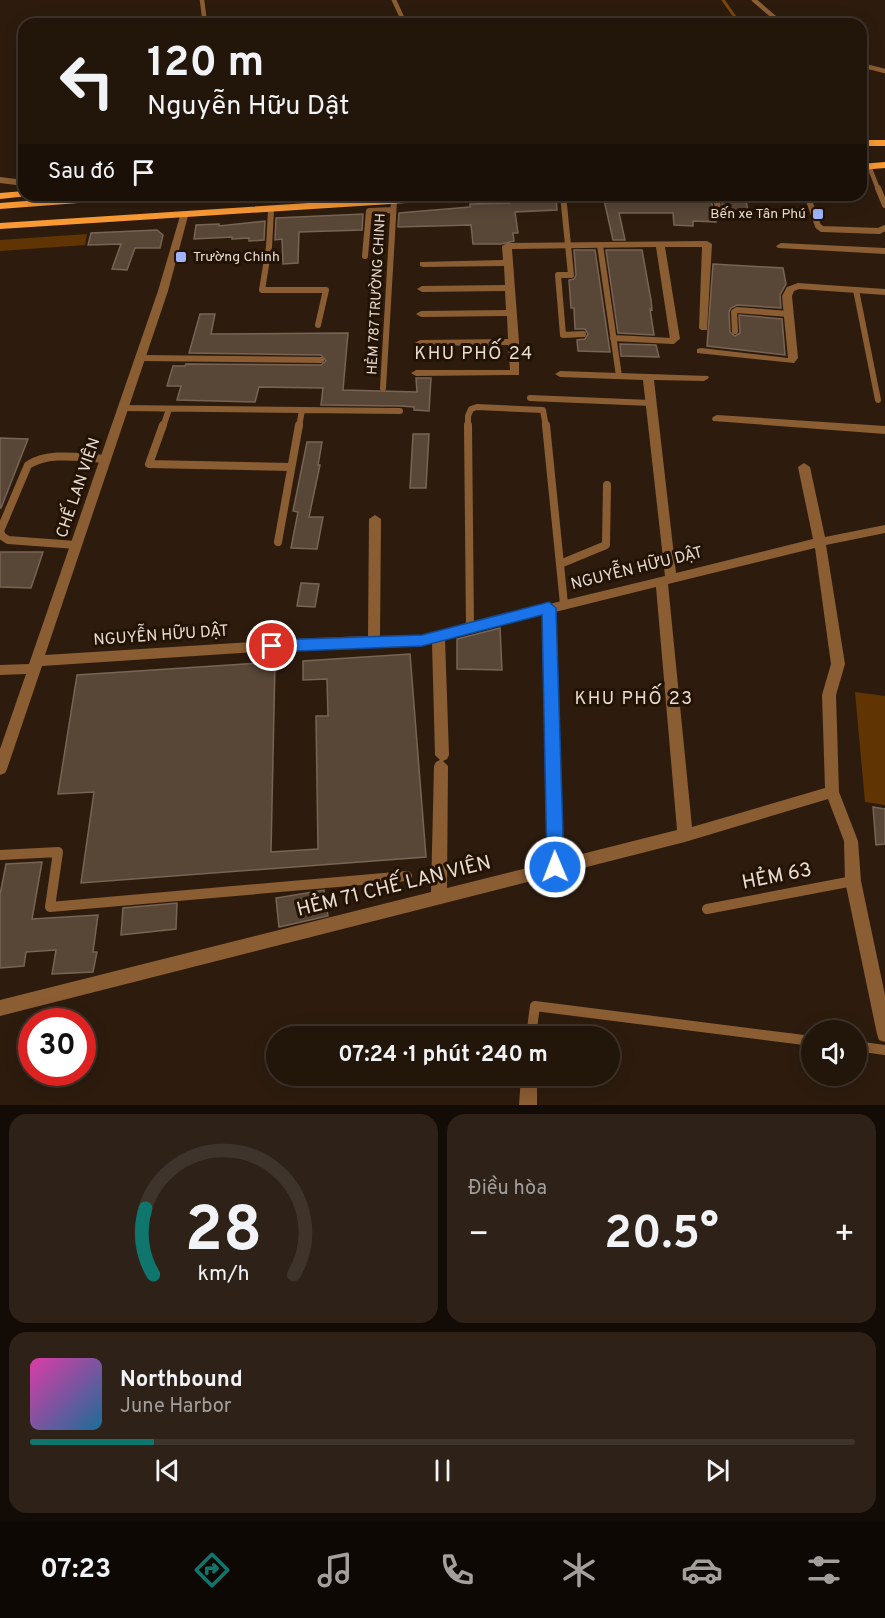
<!DOCTYPE html>
<html lang="vi">
<head>
<meta charset="utf-8">
<style>
  :root { --surface:#22150a; --page:#2e2218; --text:#f1f3f6; --muted:#a29f9c; --line:#3f342b; --accent:#0f766e }
  body { margin:0; font-family:Overpass,sans-serif; background:var(--page); color:var(--text); height:100vh; display:flex; flex-direction:column; font-size:22px; white-space:nowrap }
  * { box-sizing:border-box; margin:0 }
  p { font-size:20px; color:var(--muted) }
  .icon { flex:none; width:33px; height:33px; fill:none; stroke:currentColor; stroke-width:2; stroke-linecap:round; stroke-linejoin:round }
  .map { position:relative; height:1105px; overflow:hidden }
  .sheet { display:flex; flex-direction:column; gap:9px; padding:9px; background:#130c06; flex:1 }
  .sheet>* { flex:none }
  .guide { position:absolute; left:18px; top:18px; width:849px; height:183px; border-radius:18px; box-shadow:0 3px 15px #0003,0 0 0 2px var(--line); background:#22150a; color:var(--text); overflow:hidden }
  .tools { position:absolute; left:801px; top:1020px; display:grid; gap:12px }
  .tools a { display:grid; place-items:center; width:66px; height:66px; border-radius:50%; background:var(--surface); box-shadow:0 3px 15px #0003,0 0 0 2px var(--line); font-size:30px }
  .speed { position:absolute; left:18px; top:1008px; display:flex; gap:12px; font-size:30px; font-weight:700; text-align:center }
  .speed>* { display:grid; place-content:center; width:78px; height:78px; border-radius:50%; background:var(--surface); box-shadow:0 3px 15px #0003,0 0 0 2px var(--line); line-height:1 }
  .speed .limit { border:9px solid #d22; background:#fff; color:#111 }
  .pin { position:absolute; display:grid; place-items:center; width:51px; height:51px; color:#fff; margin:-26px; border:3px solid #fff; border-radius:50%; box-shadow:0 2px 6px #0007 }
  .me { position:absolute; width:66px; margin:-33px; rotate:359deg; stroke-linejoin:round; filter:drop-shadow(0 0 4px #0008) }
  .turn { display:flex; align-items:center; gap:21px; height:126px; padding:0 30px; font-size:27px }
  .turn .icon { width:78px; height:78px; stroke-width:2.5 }
  .turn b { display:block; font-size:42px; line-height:51px }
  .then { display:flex; align-items:center; height:57px; padding:0 30px; background:#0003; gap:12px; font-size:22px }
  .big { font-size:45px; font-weight:700; line-height:1.1 }
  .sheet .widget { flex:1; display:flex; flex-direction:column; justify-content:center; gap:9px; min-width:0; padding:0 21px; border-radius:18px; background:var(--page) }
  .sheet .dial { align-items:center; gap:0 }
  .dial svg { height:156px; overflow:visible; fill:none; stroke:var(--line); stroke-width:7; stroke-linecap:round; text-anchor:middle }
  .dial text { fill:var(--text); stroke:none }
  .song { display:flex; align-items:center; gap:18px }
  .cover { width:72px; height:72px; border-radius:9px; background:linear-gradient(135deg,hsl(320 70% 55%),hsl(200 70% 35%)) }
  .played { height:6px; border-radius:3px; background:linear-gradient(90deg,var(--accent) 15%,var(--line) 15%) }
  .keys { display:flex; justify-content:space-around; direction:ltr }
  .heat { display:flex; justify-content:space-between; align-items:center; font-size:33px; direction:ltr }
  .sheet .tiles { flex:1; display:grid; gap:9px; grid-template-columns:1fr 1fr }
  .widget:last-child { grid-column:span 2 }
  .trip { position:absolute; left:266px; top:1026px; width:354px; height:60px; border-radius:30px; background:var(--surface); box-shadow:0 3px 15px #0003,0 0 0 2px var(--line); font-weight:700; line-height:60px; text-align:center }
  .dock { display:flex; height:96px; justify-content:space-around; align-items:center; background:#0e0804; color:var(--muted) }
  .dock .icon { width:42px; height:42px }
  .dock .current { color:var(--accent) }
  .dock b { font-size:27px; color:var(--text) }
  .map>svg:first-child { display:block }
</style>
</head>
<body>
<div class="map">
<svg width="885" height="1105" viewBox="0 0 885 1105">
  <rect width="100%" height="100%" fill="#2d1c0e"/>
  <path fill="#603503" d="M87,234L85,245L0,251V240Z
    M855,692L885,696V805L865,802Z"/>
  <g fill="none" stroke-linecap="round" stroke-linejoin="round">
    <path stroke="#7c4607" stroke-width="3" d="M723,0L740,24"/>
  </g>
  <path fill="#584636" stroke="#786454" stroke-width="1.5" d="M654,195H710L716,222L693,221V226L674,225L673,213H619L625,240H613L604,200L654,198Z
    M720,195H745L748,211L723,209Z
    M556,196L557,210L515,212L518,233H513L514,241L501,244H473L471,225L398,227L399,213L470,207V204L510,203L511,198Z
    M363,214L362,230L299,232L298,263L283,264L282,239L275,240L276,218Z
    M265,221L264,240L249,241V238L232,239V237L194,239L196,225L219,224V226Z
    M157,230L163,235L160,248H135L127,270L112,269L121,244L88,245L91,233Z
    M574,250H595L610,352L578,351L577,340L585,339L588,334L585,329H575L574,308H571L569,280L574,279L576,275Z
    M606,250H642L651,300L652,310L650,309L654,335L618,333Z
    M713,264L783,268L786,284L780,295L781,308L737,305L731,308L729,312L730,332L735,336L740,333L739,315L782,319L785,355L707,346Z
    M200,314H215L211,334L348,333L343,390L417,392L416,378H431L429,411L414,410V407L400,406L321,405L323,388L259,387L255,402L177,400L181,386H167L173,366H185L186,364L321,365L326,361L321,355L189,353Z
    M620,344L656,345L659,357L621,356Z
    M413,434H429L426,488H410Z
    M0,438L28,439L1,508H0Z
    M307,442H322L318,465H320L309,517H323L317,549L291,548L298,512L293,511Z
    M0,552H43L31,588L0,587Z
    M301,583L319,584L315,607L297,606Z
    M500,628L502,670L457,669V639Z
    M410,654L426,857L81,883L94,792L58,794L77,675L275,662L271,852L318,849L316,716H328L327,679L303,680V661Z
    M873,807L885,809V844L876,845Z
    M42,862L32,919L98,915L93,952H97L93,972L52,974L56,950L26,952L24,966L0,968V895L6,864Z
    M324,890L328,916L279,927L276,898Z
    M177,903L176,929L121,935L123,908Z"/>
  <g fill="none" stroke-linecap="round" stroke-linejoin="round">
    <path stroke="#8b5d33" stroke-width="4.5" d="M202,0L205,24
      M394,0L405,24
      M754,0L782,24
      M861,65L885,71
      M869,166L878,189"/>
    <path stroke="#8b5d33" stroke-width="6" d="M878,188L885,205
      M563,195L571,275H558L563,335L583,334
      M715,195L718,207
      M807,195L818,226L822,229L879,231L885,228
      M271,210L269,247L262,290H326L318,325
      M600,245L619,376
      M365,256L369,211L393,210
      M856,290L878,400
      M735,331L734,312L737,310L789,314
      M613,338L673,341L675,339
      M140,358L321,360
      M383,388L394,201
      M530,398L651,403
      M123,408L400,411
      M163,427L169,409
      M299,427L302,410
      M468,427V416L471,409L477,407L543,410L546,427"/>
    <path stroke="#8b5d33" stroke-width="8" d="M163,425L149,464L291,467
      M468,425L470,628
      M546,425L564,604
      M278,542L299,425
      M76,545L8,540L2,536L0,531L28,465C50,451 81,458 106,459
      M560,564L606,545L607,485"/>
    <path stroke="#8b5d33" stroke-width="10" d="M0,855L58,852L50,907L407,876
      M707,909L853,881
      M531,1036L535,1006L812,1041
      M856,1046L885,1050"/>
    <path fill="#8b5d33" fill-rule="evenodd" d="M184,213L188,216L168,291L45,655L315,638L368,636L369,519L375,515L381,519L380,636L422,635L665,576L643,380L560,377L555,374L560,371L708,376L709,378L704,381L654,380L676,573L813,539L798,467L804,463L810,467L825,537L885,525V533L826,545L845,664L836,695L839,792L858,841L861,881L885,995V1042L879,1040L877,1034L845,881L844,841L828,799L685,842L0,1016V1000L431,892L434,766L436,762L440,760L435,755L432,643L422,645L315,648L42,666L7,769L5,773L0,775V749L26,674L0,675V665L29,664L158,291L180,216ZM815,548L831,664L822,695L825,788L692,827L668,584ZM656,587L677,830L562,859L555,612ZM543,615L547,863L447,888L448,766L443,761L447,759L449,755L445,639Z
      M707,241L712,244L707,330H701L699,328L702,247H665L680,339L675,342L670,339L656,247L512,249L519,342V375L416,376L411,373L416,370H510L508,345L420,346L415,343L420,340L508,339L507,316L421,317L416,314L421,311L506,310L505,291L422,292L417,289L422,286L505,285L504,266L423,267L420,266V262L503,260L502,246L507,243Z
      M781,243L885,248V254L778,248L776,246Z
      M798,283L885,289V295L799,289L794,291L792,296L798,358L794,363L697,353V349L701,348L788,358L782,296L787,287Z
      M717,415L885,426V434L713,421L712,419L713,417Z
      M521,1076H537V1105H519Z"/>
    <path fill="#8b5d33" fill-rule="evenodd" d="M0,177L24,180V186L0,183Z"/>
    <path fill="#f89934" fill-rule="evenodd" d="M861,140H885V146H861Z
      M885,162V168L861,170V164Z
      M24,191V195L28,196L0,199V193Z
      M102,195H149L144,198L0,209V203Z
      M433,195H489L484,198L0,229V223Z"/>
  </g>
  <path fill="#1a73e8" stroke="#114b97" stroke-width="1.5" d="M549,602L556,608L564,867L561,873L555,875L549,873L547,867L542,615L422,646L272,652L267,650L264,646L267,642L272,640L422,635Z"/>
  <g fill="#9fb3fd" stroke="#231305" stroke-width="2">
    <rect x="812" y="208" width="12" height="12" rx="3"/>
    <rect x="175" y="251" width="12" height="12" rx="3"/>
  </g>
  <g text-anchor="middle" dominant-baseline="central" stroke-width="6" stroke-linejoin="round" paint-order="stroke">
    <g font-size="14" fill="#e8dcd3" stroke="#231305" text-anchor="end">
      <text x="806" y="214">Bến xe Tân Phú</text>
      <text x="193" y="257" text-anchor="start">Trường Chinh</text>
    </g>
    <g font-size="14" fill="#e8dcd3" stroke="#231305">
      <text transform="translate(377 294) rotate(-87)">HẺM 787 TRƯỜNG CHINH</text>
    </g>
    <g font-size="16" fill="#e8dcd3" stroke="#231305">
      <text transform="translate(79 488) rotate(-71)">CHẾ LAN VIÊN</text>
      <text transform="translate(637 569) rotate(-14)">NGUYỄN HỮU DẬT</text>
      <text transform="translate(161 636) rotate(-4)">NGUYỄN HỮU DẬT</text>
    </g>
    <g font-size="18" letter-spacing="1.5" fill="#e8dcd3" stroke="#231305">
      <text x="474" y="354">KHU PHỐ 24</text>
      <text x="634" y="699">KHU PHỐ 23</text>
    </g>
    <g font-size="20" fill="#e8dcd3" stroke="#231305">
      <text transform="translate(777 877) rotate(-11)">HẺM 63</text>
      <text transform="translate(394 887) rotate(-14)">HẺM 71 CHẾ LAN VIÊN</text>
    </g>
  </g>
</svg>
<div class="tools">
<a><svg class="icon" aria-label="sound" viewBox="0 0 24 24"><path d="M4 9h4l5-4v14l-5-4H4zM17 9q2 3 0 6"/></svg></a>
</div>
<div class="speed"><div class="limit">30</div></div>
<div class="pin" style="left:272px;top:646px;background:#d93025"><svg class="icon" aria-label="arrive" viewBox="0 0 24 24"><path d="M6 21V4h12l-3 4 3 4H6"/></svg></div>
<svg class="me" style="left:555px;top:867px" viewBox="-20 -20 40 40"><circle r="17" fill="#1a73e8" stroke="#fff" stroke-width="3"/><path d="M0-11L8 9 0 5-8 9z" fill="#fff"/></svg>
<div class="trip">07:24 · 1 phút · 240 m</div>
<div class="guide">
<div class="turn"><svg class="icon" aria-label="left" viewBox="0 0 24 24"><path d="M17 20v-9H6M10 6l-5 5 5 5"/></svg><div><b>120 m</b>Nguyễn Hữu Dật</div></div>
<div class="then">Sau đó<svg class="icon" aria-label="arrive" viewBox="0 0 24 24"><path d="M6 21V4h12l-3 4 3 4H6"/></svg></div>
</div>
</div>
<section class="sheet">
<div class="tiles">
<div class="widget dial"><svg viewBox="0 0 100 80">
<path d="M14 69A42 42 0 1 1 86 69"/>
<path d="M14 69A42 42 0 0 1 10 35" stroke="#0f766e"/>
<text x="50" y="56" font-size="32" font-weight="700">28</text>
<text x="50" y="72" font-size="11">km/h</text>
</svg></div>
<div class="widget"><p>Điều hòa</p>
<div class="heat"><a>−</a><b class="big">20.5°</b><a>+</a></div>
</div>
<div class="widget">
<div class="song"><i class="cover"></i><div><b>Northbound</b><p>June Harbor</p></div></div>
<div class="played"></div>
<div class="keys"><svg class="icon" aria-label="previous" viewBox="0 0 24 24"><path d="M18 5L8 12l10 7zM5 5v14"/></svg><svg class="icon" aria-label="pause" viewBox="0 0 24 24"><path d="M8 5v14M16 5v14"/></svg><svg class="icon" aria-label="next" viewBox="0 0 24 24"><path d="M6 5l10 7-10 7zM19 5v14"/></svg></div>
</div>
</div>
</section>
<nav class="dock">
<b>07:23</b>
<svg class="icon current" aria-label="directions" viewBox="0 0 24 24"><path d="M12 3l9 9-9 9-9-9zM9 14v-3h6M13 9l2 2-2 2"/></svg>
<svg class="icon" aria-label="music" viewBox="0 0 24 24"><path d="M9 18V5l10-2v13"/><circle cx="6" cy="18" r="3"/><circle cx="16" cy="16" r="3"/></svg>
<svg class="icon" aria-label="phone" viewBox="0 0 24 24"><path d="M5 4h4l2 5-3 2q2 4 5 5l2-3 5 2v4C11 20 4 13 5 4z"/></svg>
<svg class="icon" aria-label="climate" viewBox="0 0 24 24"><path d="M12 3v18M4 7l16 10M4 17L20 7"/></svg>
<svg class="icon" aria-label="car" viewBox="0 0 24 24"><path d="M5 17H2v-5l4-1 3-4h7l3 4 3 1v5h-3M9 17h6M6 11h13"/><circle cx="7" cy="17" r="2"/><circle cx="17" cy="17" r="2"/></svg>
<svg class="icon" aria-label="filters" viewBox="0 0 24 24"><path d="M4 7h16M4 17h16"/><circle cx="9" cy="7" r="2"/><circle cx="15" cy="17" r="2"/></svg>
</nav>
</body>
</html>
